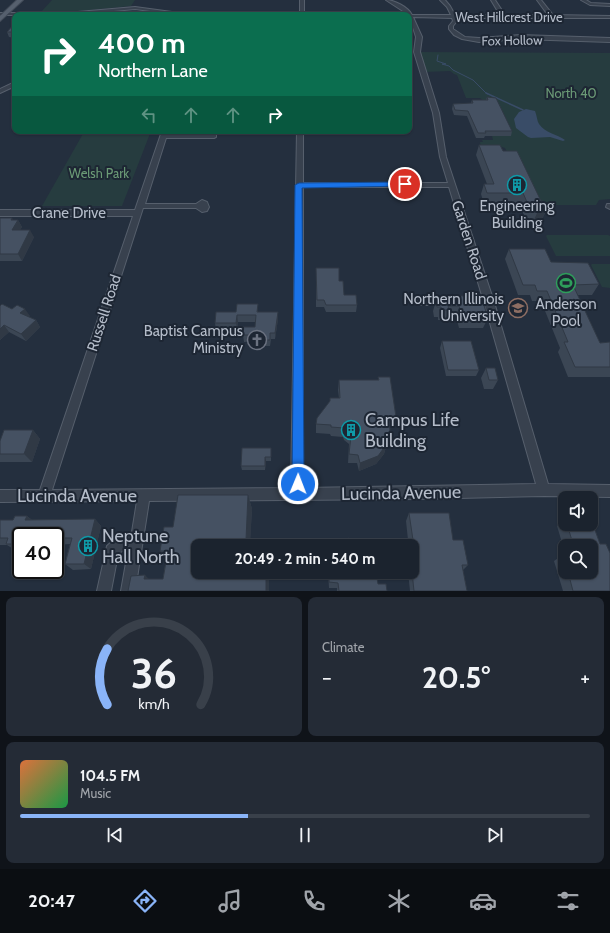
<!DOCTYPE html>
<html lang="en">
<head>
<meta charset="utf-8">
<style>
  :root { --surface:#1b232e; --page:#242b36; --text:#f1f3f6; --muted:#a0a4aa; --line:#39404a; --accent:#8ab4f8 }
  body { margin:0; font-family:Cabin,sans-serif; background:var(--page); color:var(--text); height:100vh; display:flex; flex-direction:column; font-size:15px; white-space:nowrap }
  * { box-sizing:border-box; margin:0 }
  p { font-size:13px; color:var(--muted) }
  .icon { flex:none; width:22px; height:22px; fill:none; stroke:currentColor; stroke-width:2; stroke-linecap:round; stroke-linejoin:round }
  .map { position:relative; height:591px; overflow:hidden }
  .details { display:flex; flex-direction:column; gap:6px; padding:6px; background:#0f1319; flex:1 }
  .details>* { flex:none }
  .banner { position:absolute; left:12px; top:12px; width:400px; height:122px; border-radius:8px; box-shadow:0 1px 3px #0004,0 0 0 1px var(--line); background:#0b6e4f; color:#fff; overflow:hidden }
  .fabs { position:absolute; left:558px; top:491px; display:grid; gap:8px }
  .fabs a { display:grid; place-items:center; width:40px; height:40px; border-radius:8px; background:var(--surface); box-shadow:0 1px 3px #0004,0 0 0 1px var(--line); font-size:20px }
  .speed { position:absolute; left:12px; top:527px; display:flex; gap:8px; font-size:20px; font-weight:700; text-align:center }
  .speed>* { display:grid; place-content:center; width:52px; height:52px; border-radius:50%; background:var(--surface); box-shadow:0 1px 3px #0004,0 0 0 1px var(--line); line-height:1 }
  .speed .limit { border:2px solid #111; border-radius:6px; background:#fff; color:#111 }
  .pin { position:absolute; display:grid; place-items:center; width:34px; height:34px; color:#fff; margin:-17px; border:2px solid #fff; border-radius:50%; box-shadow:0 1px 4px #0007 }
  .me { position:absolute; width:44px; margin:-22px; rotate:1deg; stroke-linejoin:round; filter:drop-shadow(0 0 3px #0008) }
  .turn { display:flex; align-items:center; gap:14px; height:84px; padding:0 20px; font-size:18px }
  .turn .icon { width:52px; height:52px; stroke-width:2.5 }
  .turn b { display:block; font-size:28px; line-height:34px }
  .lanes { display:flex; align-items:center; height:38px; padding:0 20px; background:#0003; justify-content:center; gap:20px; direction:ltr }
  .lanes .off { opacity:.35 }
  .big { font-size:30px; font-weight:800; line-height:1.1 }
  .details .card { flex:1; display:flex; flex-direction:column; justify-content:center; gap:6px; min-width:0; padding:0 14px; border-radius:8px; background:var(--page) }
  .details .dial { align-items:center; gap:0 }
  .dial svg { height:104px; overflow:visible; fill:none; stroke:var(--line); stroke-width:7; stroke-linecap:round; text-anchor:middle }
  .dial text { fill:var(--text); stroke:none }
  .song { display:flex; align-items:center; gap:12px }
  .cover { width:48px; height:48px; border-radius:6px; background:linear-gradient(135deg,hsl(20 70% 55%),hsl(140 70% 35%)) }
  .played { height:4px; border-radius:2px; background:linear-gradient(90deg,var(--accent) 40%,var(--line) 40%) }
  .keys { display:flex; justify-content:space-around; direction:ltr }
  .heat { display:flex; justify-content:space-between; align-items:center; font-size:22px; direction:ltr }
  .details .tiles { flex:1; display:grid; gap:6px; grid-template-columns:1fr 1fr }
  .card:last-child { grid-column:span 2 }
  .trip { position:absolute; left:191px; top:539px; width:228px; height:40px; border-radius:8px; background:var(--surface); box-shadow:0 1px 3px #0004,0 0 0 1px var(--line); font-weight:800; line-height:40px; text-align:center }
  .tab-bar { display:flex; height:64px; justify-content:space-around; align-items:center; background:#0b0e12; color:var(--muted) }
  .tab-bar .icon { width:28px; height:28px }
  .tab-bar .on { color:var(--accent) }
  .tab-bar b { font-size:18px; color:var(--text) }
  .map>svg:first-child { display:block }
</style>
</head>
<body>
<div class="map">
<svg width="610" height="591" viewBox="0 0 610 591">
  <rect width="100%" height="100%" fill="#242f3e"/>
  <path fill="#263c3f" d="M52,0H135L131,6L68,12H41Z
    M418,52L610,53V199L599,200L596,205H534L505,148L499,146L481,148L480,142H483L482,140H493L492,136H510L486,103L480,98H466L457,75L454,74L450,71L424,72Z
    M87,131H151L122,206H42L84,132Z
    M547,235H608L610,236V256H556L546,236Z
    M592,264H610V288L602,287L591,265Z"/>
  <path fill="#394c67" d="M526,109L535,111C537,116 537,121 539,124C545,133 557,134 565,140L563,141L550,137L531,138L528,137L516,128L514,119L519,112Z"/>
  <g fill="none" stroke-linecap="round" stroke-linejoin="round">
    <path stroke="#394c67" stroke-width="1" d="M438,55L437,61L446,64H442L449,66L453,70L473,80L487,94"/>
    <path stroke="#394c67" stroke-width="1.5" d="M486,93L523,110"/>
    <g stroke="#565f6c" stroke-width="2">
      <path id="minor" d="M300,0H304V15H300Z
        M386,0C394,0 408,7 412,15H451L447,7L440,0H445L450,6L455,15H500L491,0H495L505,15H548L537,0H541L553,15L610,16V18H456L457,21L453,26V29L465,37L479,38L520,35L610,38V42L520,39L479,42L462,39L454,35L449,29V26L453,21L452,18L413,17L422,37L420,52L439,113L446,157L494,302L548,484L610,485V497L544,496L417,499L149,501L135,591H121L129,546L118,554L111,591H97L107,546L117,537L132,532L137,501L0,502V490H40L133,216H0V210H135L162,131H168L167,134L216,135V137L214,138H166L145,204H196L202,200L207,202L209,207L207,211L202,212L196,208H143L52,490L291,488L297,131H303V183H448L440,157L433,113L414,52L416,37L409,15ZM303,187H449L484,302L536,484L303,488Z
        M581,0H586L591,3L610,4V6L590,5Z
        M135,7L194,15H181L135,9L71,15H0V13H66Z
        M15,82V86L0,93V89Z
        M607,204H610V209L606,207Z
        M422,299H447L450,300L452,302L450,304L447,305H422L419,304L417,302L419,300Z"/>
    </g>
    <g stroke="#414a57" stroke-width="2">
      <path id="major" d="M17,0H23L0,21V16Z"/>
    </g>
    <use href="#minor" fill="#38414e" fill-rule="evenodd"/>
    <use href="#major" fill="#56606e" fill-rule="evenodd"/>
  </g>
  <path fill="#3b4654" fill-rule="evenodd" d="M15,23V38L9,37L7,32Z
    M487,97L512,131L511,136H485L484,138H476L467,116L454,115L452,109L453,104L471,103L472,100H486Z
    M479,145L503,151L547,209L542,219L533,222L526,220L519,204H484L481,194L484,184H487L476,155Z
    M0,218L13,220H18L22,227L20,230L34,237L22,261H0Z
    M509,249L551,262L599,284L592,295H577L600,343L610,342V377H568L558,352L560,348L541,301H532L530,295H518L505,259Z
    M316,275L339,281L344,295L357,305L356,312H326L324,307H316Z
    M457,296L488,318L483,328H459L456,316H447L446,320H438V317H434L433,311L436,301H455Z
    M0,306L12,309L30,316L28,317L36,320L40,327L26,341L9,332L0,340Z
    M258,311V312L278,319L275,339H271L270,346H259V341L244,342L243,335L255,327L256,322H238L237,329L216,330L215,323L236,312Z
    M442,341L479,370L476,376H446L440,348Z
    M486,368L498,380L493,389H484L481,378Z
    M378,377L396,417L393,426L389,427L388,440L384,454L376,464L359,471L357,463H348L349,444L344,440L343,437L331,436L330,434L316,433V424L330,401L339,398L338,390L339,380H378Z
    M33,430L40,439L32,462H0V441Z
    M271,452V461H266L265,470H242L241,466Z
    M248,495L252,509L250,540L198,546L269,572V591H128L149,579H163L166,559L160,551L173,527Z
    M409,513L453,540L468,565L463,570L467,591H410L408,572H412V546H399L402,540H408L406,521Z
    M27,516L32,520L95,519L101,526L91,569L73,570L65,564L70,544L55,545V536H21V550H15L7,545H0V520H13Z
    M565,519V524H591L600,544L610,591H563L554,561L561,556L558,550L563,546L557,526ZM565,546H591V572H565Z
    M328,572H367L378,584L387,591H337V588H329Z"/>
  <path fill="#303945" d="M547,209L542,219L533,222L538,211Z
    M12,218L16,224L18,220L22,227L16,237L12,230L11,220Z
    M30,230L34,237L22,261L18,254Z
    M25,309L30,316L25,320L20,313Z
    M278,312V319L275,339V333Z
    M237,315L238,322L237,329L236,323Z
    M36,320L40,327L26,341L21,334Z
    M4,325L9,332L0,340V329Z
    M33,430L40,439L32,462L24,454Z
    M388,440L384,454L376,464L359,471L360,463Z
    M265,457L266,461L265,470Z
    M248,495L252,509L250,546L246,540Z
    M27,516L35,523L25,520Z
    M95,519L101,526L91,569L84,564Z
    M16,538L21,542V548L14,544Z
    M266,572H269V591H266Z
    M145,575L156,586L144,579Z"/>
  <path fill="#455162" stroke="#303945" d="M23,14H40L39,15H22Z
    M15,23V32H7Z
    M487,97L496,98L512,131H485L486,133H478L468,111L455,110L453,104L473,103L472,100H488Z
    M479,145H500L503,151H517L541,201H543L547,209L538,211L530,209L523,193H487L484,184H494Z
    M0,218H12L11,220H18L12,230H30L18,254H0Z
    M509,249H545L551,262L588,263L599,284L573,285L600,343L610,342V367H575L564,342H568L547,291H537L535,285H523Z
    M316,268H339V281H343L344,295H356L357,305H326L324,300H317Z
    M457,296H481L488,318H463L459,306H448L449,310H442L441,307H437L436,301H458Z
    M2,304L12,309L17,305L25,309L20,313L36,320L21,334L4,325L0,329V306Z
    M237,304H258L257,312H278L275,333H270V340H259V335H243V327H255L256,315H237L236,323H215L216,312H236Z
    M442,341H471L479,370H448Z
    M486,368H495L498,380H489Z
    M378,377H390L396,417L386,418L390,429L388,440L386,445L378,456L360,463L358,455L349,454L351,436L345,431L344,428L331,427V425L316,424L317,418L330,401V398H340L339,380H379Z
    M4,430H33L24,454H0V441Z
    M242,448H271V457H265V466H241Z
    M178,495H248L246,540H252V546H198V572H266V591H128L131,576L145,575L144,579H163L168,551H160L164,527H173Z
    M409,513H449L453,540H463L468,565H462L467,591H414L412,572V546H403L402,540H413Z
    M15,516H27L25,520L95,519L84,564H65L72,538H55V536H21V538H16L14,544H6L8,538H0V520H13Z
    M591,519L600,544H606L610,553V591H573L568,572H591V546H568L567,544H573L567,524H591Z
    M349,538L350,544H358V546H338V543H345L344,540Z
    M563,555H565V563Z
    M329,572H368L373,578H377L378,584H386L387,591H339L338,583L329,582Z"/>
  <path fill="#1a73e8" stroke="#114b97" d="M405,182L408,184L407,186L302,188L304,484L302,488L298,490L293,488L292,484L295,185L299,183Z"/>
  <defs>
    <g id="building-ring" transform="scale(1)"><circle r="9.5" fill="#1d2633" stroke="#0f9aa8" stroke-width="1.5"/><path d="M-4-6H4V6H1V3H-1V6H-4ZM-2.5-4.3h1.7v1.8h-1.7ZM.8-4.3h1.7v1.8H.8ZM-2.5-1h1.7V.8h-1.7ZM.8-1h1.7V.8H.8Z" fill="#0f9aa8"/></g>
    <g id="stadium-ring" transform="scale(1)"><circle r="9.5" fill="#1d2633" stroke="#2e9e5b" stroke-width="1.5"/><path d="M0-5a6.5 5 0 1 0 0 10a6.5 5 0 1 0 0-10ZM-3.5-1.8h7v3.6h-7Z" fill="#2e9e5b"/></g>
    <g id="university-ring" transform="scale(1)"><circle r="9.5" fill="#1d2633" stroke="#8d6e63" stroke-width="1.5"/><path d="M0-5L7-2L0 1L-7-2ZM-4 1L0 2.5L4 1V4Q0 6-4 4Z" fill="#8d6e63"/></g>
    <g id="church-ring" transform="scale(1)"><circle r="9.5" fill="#1d2633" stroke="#6b7280" stroke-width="1.5"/><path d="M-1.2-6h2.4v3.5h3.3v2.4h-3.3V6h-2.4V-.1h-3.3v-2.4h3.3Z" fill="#6b7280"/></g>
  </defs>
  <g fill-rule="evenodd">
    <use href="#building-ring" x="517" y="185"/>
    <use href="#stadium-ring" x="566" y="283"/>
    <use href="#university-ring" x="518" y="308"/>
    <use href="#church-ring" x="257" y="340"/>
    <use href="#building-ring" x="351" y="430"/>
    <use href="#building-ring" x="88" y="546"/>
  </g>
  <g text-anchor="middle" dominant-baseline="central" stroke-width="4" stroke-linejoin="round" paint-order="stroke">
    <g font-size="13" fill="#b4bcc9" stroke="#1d2633">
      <text x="509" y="17">West Hillcrest Drive</text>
      <text transform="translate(512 40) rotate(-1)">Fox Hollow</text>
    </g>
    <g font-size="13" fill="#6b9a76" stroke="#1d2633">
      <text x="571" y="93">North 40</text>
      <text x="99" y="173">Welsh Park</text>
    </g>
    <g font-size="15" fill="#b4bcc9" stroke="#1d2633">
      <text x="517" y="206">Engineering<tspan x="517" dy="17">Building</tspan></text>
      <text x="504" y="299" text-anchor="end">Northern Illinois<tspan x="504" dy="17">University</tspan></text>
      <text x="566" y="304">Anderson<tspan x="566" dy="17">Pool</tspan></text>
      <text x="243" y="331" text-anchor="end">Baptist Campus<tspan x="243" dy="17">Ministry</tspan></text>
    </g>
    <g font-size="15" fill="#b4bcc9" stroke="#1d2633">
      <text x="69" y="213">Crane Drive</text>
      <text transform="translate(469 240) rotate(72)">Garden Road</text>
      <text transform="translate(104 313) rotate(-72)">Russell Road</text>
    </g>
    <g font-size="18" fill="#b4bcc9" stroke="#1d2633" text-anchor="start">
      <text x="365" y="420">Campus Life<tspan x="365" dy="21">Building</tspan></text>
      <text x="102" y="536">Neptune<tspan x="102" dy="21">Hall North</tspan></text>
    </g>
    <g font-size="18" fill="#b4bcc9" stroke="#1d2633">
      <text transform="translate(401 493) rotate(-1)">Lucinda Avenue</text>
      <text x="77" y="496">Lucinda Avenue</text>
    </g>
  </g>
</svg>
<div class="fabs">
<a><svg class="icon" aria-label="sound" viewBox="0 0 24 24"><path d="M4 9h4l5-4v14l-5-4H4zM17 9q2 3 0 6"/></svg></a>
<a><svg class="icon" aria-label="search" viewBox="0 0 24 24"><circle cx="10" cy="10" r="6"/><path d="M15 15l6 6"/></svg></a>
</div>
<div class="speed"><div class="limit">40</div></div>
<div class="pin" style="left:405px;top:184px;background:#d93025"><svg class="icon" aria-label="arrive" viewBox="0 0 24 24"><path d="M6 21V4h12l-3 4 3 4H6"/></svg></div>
<svg class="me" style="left:298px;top:484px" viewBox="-20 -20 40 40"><circle r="17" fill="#1a73e8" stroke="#fff" stroke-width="3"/><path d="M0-11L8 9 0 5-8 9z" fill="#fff"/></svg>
<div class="trip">20:49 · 2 min · 540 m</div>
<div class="banner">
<div class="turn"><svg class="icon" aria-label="right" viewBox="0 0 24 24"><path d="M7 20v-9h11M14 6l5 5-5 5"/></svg><div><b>400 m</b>Northern Lane</div></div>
<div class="lanes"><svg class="icon off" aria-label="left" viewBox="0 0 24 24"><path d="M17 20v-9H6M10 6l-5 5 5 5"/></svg><svg class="icon off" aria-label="ahead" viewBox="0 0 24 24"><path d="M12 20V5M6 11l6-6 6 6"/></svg><svg class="icon off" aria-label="ahead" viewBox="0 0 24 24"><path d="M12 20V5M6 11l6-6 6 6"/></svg><svg class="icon" aria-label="right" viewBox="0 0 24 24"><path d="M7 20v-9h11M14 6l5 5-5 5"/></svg></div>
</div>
</div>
<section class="details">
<div class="tiles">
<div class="card dial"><svg viewBox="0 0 100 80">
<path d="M14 69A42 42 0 1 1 86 69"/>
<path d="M14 69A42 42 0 0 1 14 26" stroke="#8ab4f8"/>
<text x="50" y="56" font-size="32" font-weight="700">36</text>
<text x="50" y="72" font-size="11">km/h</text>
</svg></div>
<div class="card"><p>Climate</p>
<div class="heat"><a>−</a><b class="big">20.5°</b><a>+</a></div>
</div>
<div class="card">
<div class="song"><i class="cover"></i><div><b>104.5 FM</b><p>Music</p></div></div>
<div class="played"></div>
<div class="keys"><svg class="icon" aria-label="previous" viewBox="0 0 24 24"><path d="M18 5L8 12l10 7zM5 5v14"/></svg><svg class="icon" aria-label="pause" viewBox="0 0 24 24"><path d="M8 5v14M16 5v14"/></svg><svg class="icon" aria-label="next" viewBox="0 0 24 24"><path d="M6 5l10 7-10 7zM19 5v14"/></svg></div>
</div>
</div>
</section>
<nav class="tab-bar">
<b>20:47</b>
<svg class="icon on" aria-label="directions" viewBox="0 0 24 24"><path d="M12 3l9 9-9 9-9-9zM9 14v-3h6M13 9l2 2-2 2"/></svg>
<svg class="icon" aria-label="music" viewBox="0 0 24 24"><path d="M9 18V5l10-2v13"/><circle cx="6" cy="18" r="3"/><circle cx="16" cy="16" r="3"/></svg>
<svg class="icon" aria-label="phone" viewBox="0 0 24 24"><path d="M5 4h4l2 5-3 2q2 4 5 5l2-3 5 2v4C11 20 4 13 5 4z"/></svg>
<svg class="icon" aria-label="climate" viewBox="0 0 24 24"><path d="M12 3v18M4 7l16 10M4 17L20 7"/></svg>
<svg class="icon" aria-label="car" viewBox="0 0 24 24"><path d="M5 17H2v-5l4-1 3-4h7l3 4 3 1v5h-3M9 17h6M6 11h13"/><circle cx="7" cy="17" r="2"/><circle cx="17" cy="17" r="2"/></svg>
<svg class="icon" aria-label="filters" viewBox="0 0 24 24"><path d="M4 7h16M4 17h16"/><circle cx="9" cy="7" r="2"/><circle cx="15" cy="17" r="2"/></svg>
</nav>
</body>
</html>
